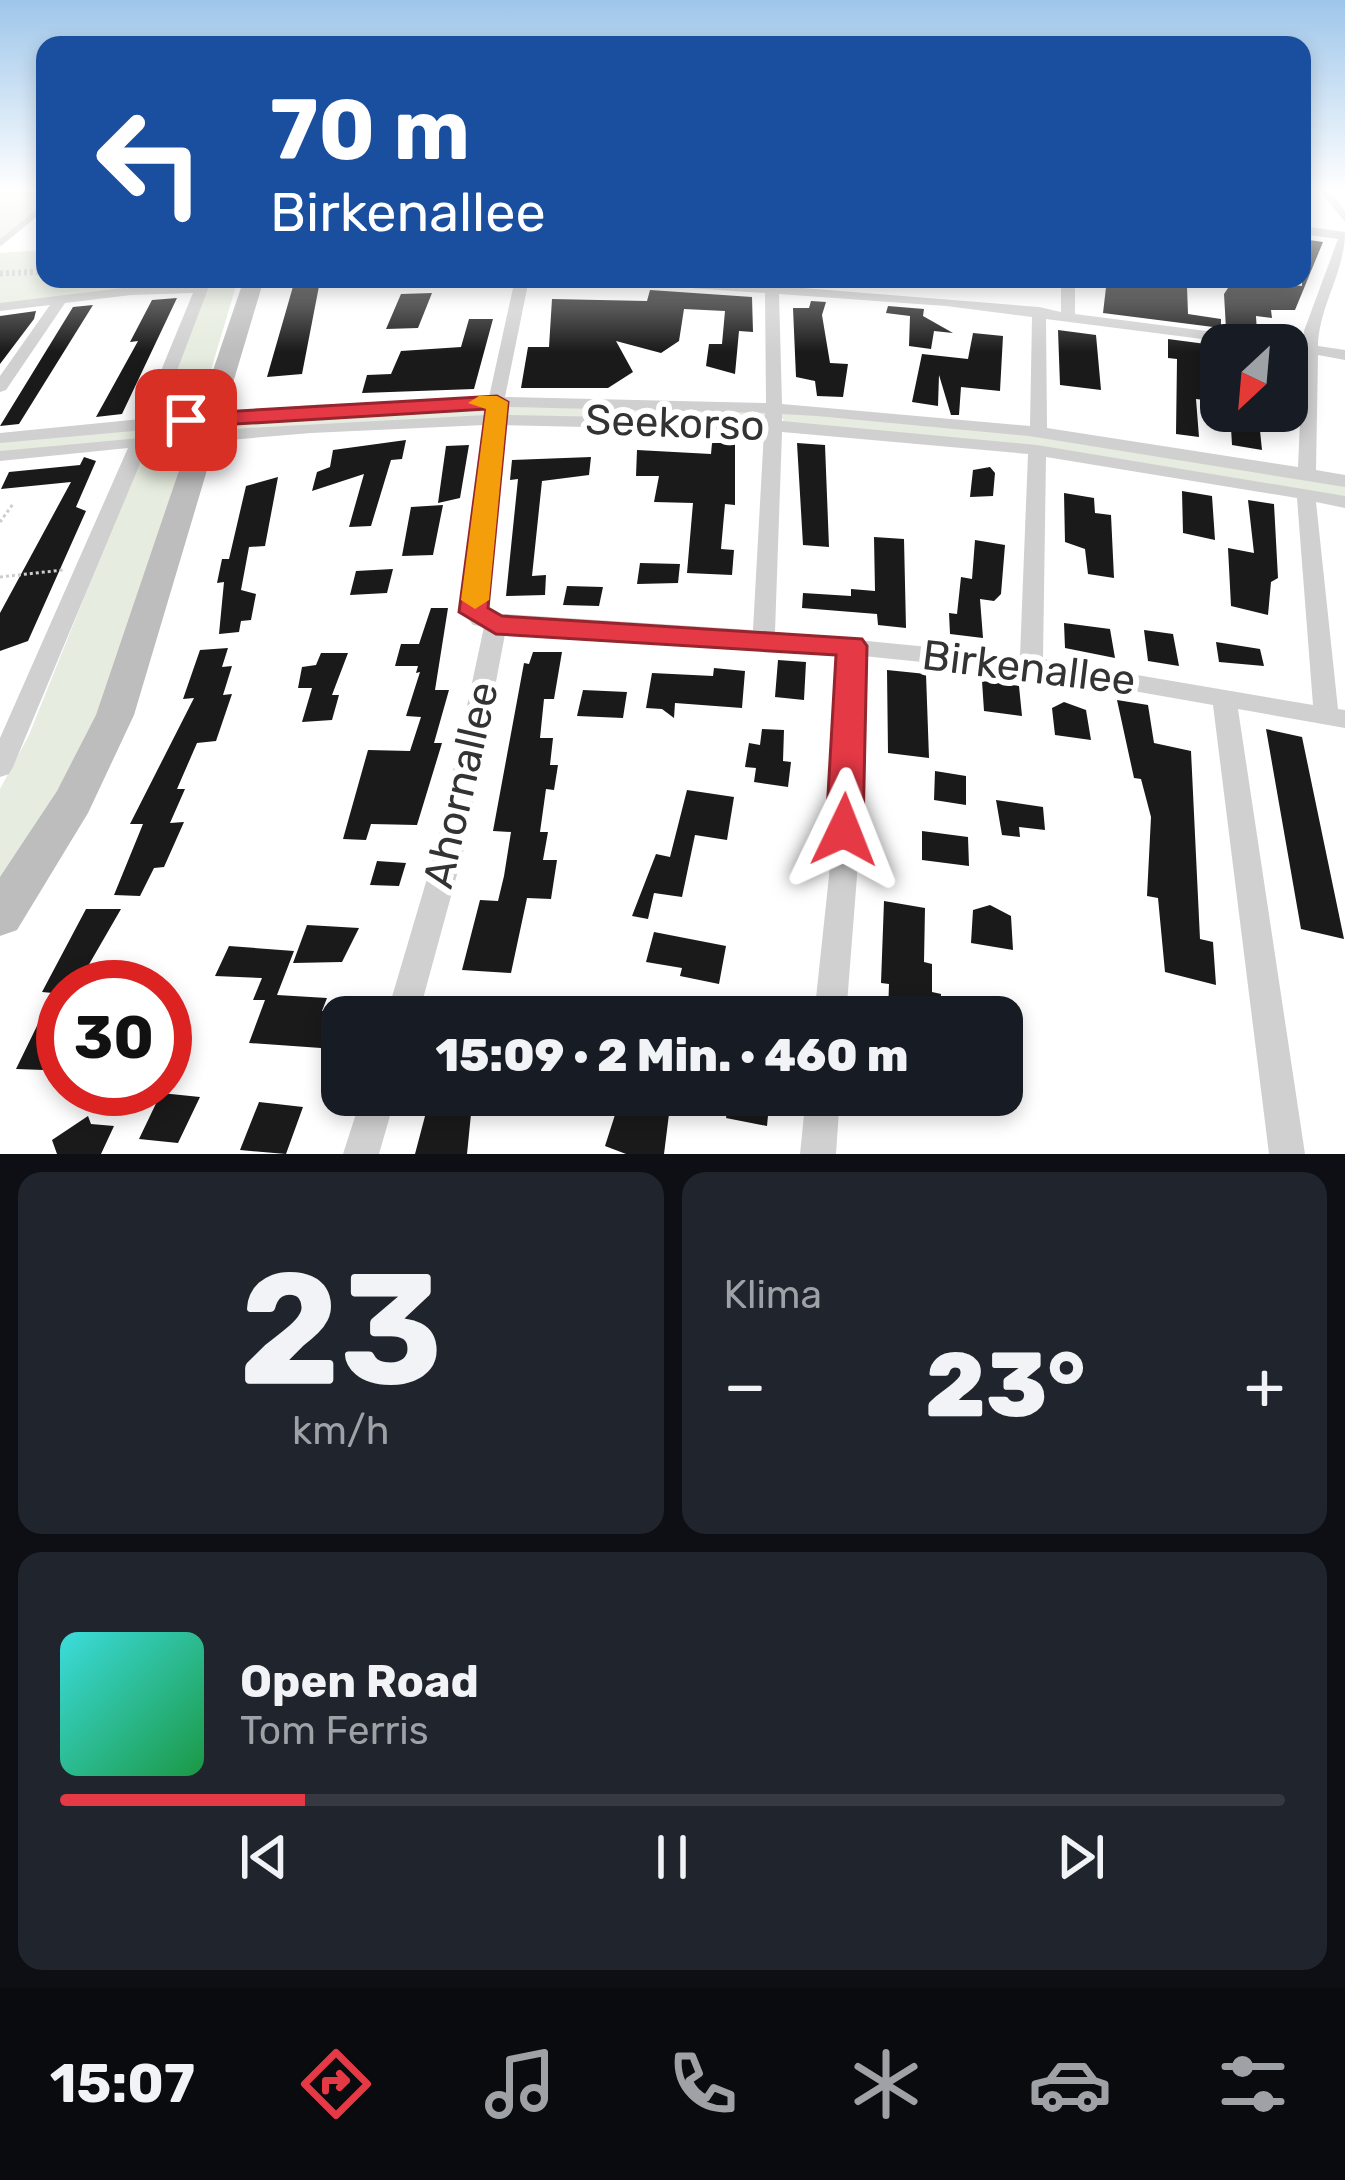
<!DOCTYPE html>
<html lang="de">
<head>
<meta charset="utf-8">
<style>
  :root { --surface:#171b24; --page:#20242c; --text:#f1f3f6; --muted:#9ea1a6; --line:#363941; --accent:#e63946 }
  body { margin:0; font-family:Rubik,sans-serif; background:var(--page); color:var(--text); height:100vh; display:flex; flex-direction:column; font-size:45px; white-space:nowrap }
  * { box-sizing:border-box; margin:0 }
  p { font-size:39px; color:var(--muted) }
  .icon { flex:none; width:66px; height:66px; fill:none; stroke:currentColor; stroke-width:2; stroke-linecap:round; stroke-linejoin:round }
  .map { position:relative; height:1154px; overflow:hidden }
  .panel { display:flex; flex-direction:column; gap:18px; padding:18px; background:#0d0f14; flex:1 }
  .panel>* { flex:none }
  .top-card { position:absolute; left:36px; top:36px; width:1275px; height:252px; border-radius:24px; box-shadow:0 6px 18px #0003; background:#1a4fa0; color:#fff; overflow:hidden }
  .needle { width:78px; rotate:206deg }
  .controls { position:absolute; left:1200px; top:324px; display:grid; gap:24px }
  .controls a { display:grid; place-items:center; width:108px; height:108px; border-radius:24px; background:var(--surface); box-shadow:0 6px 18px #0003; font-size:60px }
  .speed { position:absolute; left:36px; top:960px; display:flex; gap:24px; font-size:60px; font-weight:700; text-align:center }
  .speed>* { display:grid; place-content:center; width:156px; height:156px; border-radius:50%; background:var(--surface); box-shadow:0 6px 18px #0003; line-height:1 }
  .speed .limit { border:18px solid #d22; background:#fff; color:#111 }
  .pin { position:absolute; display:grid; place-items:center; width:102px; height:102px; color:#fff; margin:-51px; border-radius:24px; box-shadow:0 6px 18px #0006 }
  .me { position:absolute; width:132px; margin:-66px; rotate:2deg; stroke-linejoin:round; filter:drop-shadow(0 0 9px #0008) }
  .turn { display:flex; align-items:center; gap:42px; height:252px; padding:0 36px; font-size:54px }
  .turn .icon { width:156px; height:156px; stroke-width:2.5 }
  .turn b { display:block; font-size:84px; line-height:102px }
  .big { font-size:90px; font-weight:800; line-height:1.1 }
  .panel .card { flex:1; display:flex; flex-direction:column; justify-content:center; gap:18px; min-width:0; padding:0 42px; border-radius:24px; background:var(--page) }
  .panel .dial { align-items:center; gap:0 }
  .dial b { font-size:156px; line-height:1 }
  .song { display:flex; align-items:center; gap:36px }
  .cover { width:144px; height:144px; border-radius:18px; background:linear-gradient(135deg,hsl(180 70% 55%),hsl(140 70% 35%)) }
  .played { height:12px; border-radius:6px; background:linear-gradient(90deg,var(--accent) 20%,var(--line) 20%) }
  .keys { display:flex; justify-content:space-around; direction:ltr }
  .heat { display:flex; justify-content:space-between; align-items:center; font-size:66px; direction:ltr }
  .panel .tiles { flex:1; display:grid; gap:18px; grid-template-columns:1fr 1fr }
  .card:last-child { grid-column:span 2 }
  .trip { position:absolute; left:321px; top:996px; width:702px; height:120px; border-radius:24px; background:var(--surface); box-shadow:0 6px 18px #0003; font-weight:800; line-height:120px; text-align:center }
  .menu { display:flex; height:192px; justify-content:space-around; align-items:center; background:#090b0e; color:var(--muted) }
  .menu .icon { width:84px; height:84px }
  .menu .active { color:var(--accent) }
  .menu b { font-size:54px; color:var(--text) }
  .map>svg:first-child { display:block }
</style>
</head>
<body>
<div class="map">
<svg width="1345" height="1154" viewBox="0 0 1345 1154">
  <rect width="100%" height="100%" fill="#fff"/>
  <path fill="#e6ecdf" d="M0,190H45V202L0,239Z
    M45,250V279H238L201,404L159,415L208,286L0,305V253Z
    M487,405L490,416L223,432L227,420Z
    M503,407L767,411V419L505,417Z
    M780,412L1048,436L1345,484V497L1054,449L784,422Z
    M172,425L168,436L0,453V441Z
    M161,448L184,454L102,712L0,892V789L29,735L142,453Z"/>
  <path fill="#1a1a1a" d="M1302,239L1323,242L1295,310H1271L1272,318L1256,316L1257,333L1226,329L1224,294L1234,279L1302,286Z
    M1107,279H1162V284L1187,287L1188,314L1221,319V328L1103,313Z
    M320,281L302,374L267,377L294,283Z
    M650,290L752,297L753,332L739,331L735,374L706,366L709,344H722L725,311L684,309L679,341L661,353L616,341L633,372L608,388H521L528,347H549L552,299L647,301Z
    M432,293L418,328L386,329L401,294Z
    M177,298L122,414L96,417L138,341L130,342L152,300Z
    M811,301L826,302L822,315L830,363L848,364L843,397L817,396L815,381L796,377L793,308H809Z
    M93,305L19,424L0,426L73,307Z
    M888,306L924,309L923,316L953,333L934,331L931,349L909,346L910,316L886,313Z
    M36,311L34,319L0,364V316Z
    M469,319H493L474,389L362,393L367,375L391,374L401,351L461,347Z
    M1058,330L1096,335L1101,390L1060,385Z
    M973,333L1003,336L1000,391L961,387L959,415H951L939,375L938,406L912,402L922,354L968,359Z
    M1168,339L1221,346V402L1196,399L1199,437L1176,434L1177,359L1168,358Z
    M1230,411H1258L1262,450L1232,445Z
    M406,440L402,459L391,460L371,526L349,527L364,474L312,491L317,472L330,467L333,450Z
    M712,443H735V505L725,504L721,549L734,550L732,575L687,573L693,503L654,502L659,476H636L637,450L711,454Z
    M797,443L825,445L829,547L803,545Z
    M469,445L460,498L438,503L446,446Z
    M84,457L96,461L76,507L86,511L28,641L0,651V613L71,482L1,489L9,472L80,465Z
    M591,457L589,475L542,481L532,576L546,575L545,595L506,596L518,479L510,480L512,460Z
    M990,467L995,473L993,496L970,497L973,470Z
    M278,477L265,546L249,547L241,590L256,594L251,620L241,621L239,632L219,634L224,582L217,583L222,559H229L246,486Z
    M1182,491L1212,496L1215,540L1183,533Z
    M1064,493L1094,498L1095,513L1111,515L1114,578L1088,574L1085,549L1065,542Z
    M1248,500L1274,504L1278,578L1271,582L1268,615L1231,606L1228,548L1254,553Z
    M443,505L433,555L402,556L411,507Z
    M874,537L904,539L906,628L878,625L877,614L802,608L803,593L851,596V589L875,591Z
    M975,540L1005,545L1001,594L994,601L980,599L983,638L950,634L949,613L957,614L961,577L972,579Z
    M640,563L680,564L678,583L637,584Z
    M393,569L387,593L350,595L356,571Z
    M567,586L603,587L599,606L563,605Z
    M431,608H448L435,690H449L434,743H442L417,825L371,824L366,840L343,839L368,750L410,751L421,717L406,716L420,672L416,673L418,666H395L401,644H419Z
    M1064,623L1110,629L1115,658L1065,648Z
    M1144,630L1173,634L1179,666L1148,661Z
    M1216,642L1260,649L1264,666L1219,662Z
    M228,648L222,667L232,666L223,695L232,694L216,741L197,743L177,789H185L170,823L184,822L164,867L154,868L140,896L114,895L143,824H130L194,698L183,699L200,650Z
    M533,652H562L554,699H544L540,738H553L550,765H558L554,790L546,789L540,832H548L543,860H557L551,899L527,898L511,973L462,970L480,900L498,901L504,876L511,832L493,831L524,663L529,664Z
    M321,653H348L332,695H339L332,720L302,722L312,688H298L302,667L316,665Z
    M778,660L806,662L804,700L775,697Z
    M714,668L745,671L742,708L675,703L674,718L662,709L646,708L652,673L713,676Z
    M887,670L926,674L929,758L888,753Z
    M982,681L1019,686L1022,716L984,711Z
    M583,690L627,692L623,718L577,716Z
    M1117,700L1148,705L1154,743L1191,751L1200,939L1213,942L1216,985L1165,972L1158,898L1147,896L1151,817L1141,779L1134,778Z
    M1064,702L1086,710L1091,740L1055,735L1052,708Z
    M762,729L784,730L783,761L791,762L788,787L754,782L756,768L745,767L749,743L760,745Z
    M1266,729L1302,737L1344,939L1301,929Z
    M935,771L966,776V805L934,800Z
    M687,790L734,797L727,840L695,835L682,897L654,893L648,919L632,916L656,854L670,857Z
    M996,800L1043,807L1045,830L1019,827L1020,837L1002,835Z
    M922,831L968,837L969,866L922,860Z
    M377,861L406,863L399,886L370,885Z
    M884,901L925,908L924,962L932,964V992L941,994L940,1017L888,1014L889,984L881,983Z
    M990,905L1011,916L1013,950L971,943L973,910Z
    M86,909H121L76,987H63V1057H50L44,1070L16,1069L53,993L42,992Z
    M307,925L359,928L342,962L293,963Z
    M654,932L726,946L719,984L680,976L682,968L646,962Z
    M229,946L294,951L277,995L327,998L322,1011H333L321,1048L249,1043L265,1000H253L262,978L215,976Z
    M161,1093L200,1097L178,1143L139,1139Z
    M730,1095H770L767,1126L726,1118Z
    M621,1096L670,1106L664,1154H626L605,1146Z
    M429,1101L472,1104L467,1154H415Z
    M259,1102L303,1107L286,1154L240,1150Z
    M88,1116L91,1124L114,1126L101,1154H57L52,1140Z"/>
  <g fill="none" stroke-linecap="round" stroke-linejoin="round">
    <path stroke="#cdcdcd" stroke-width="3" stroke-dasharray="3 3" stroke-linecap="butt" d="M0,272L45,270
      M0,275L45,273
      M0,522L13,504
      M0,577L63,570"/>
    <path stroke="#d0d0d0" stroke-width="6" d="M0,243L45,206"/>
    <path fill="#d0d0d0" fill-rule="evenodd" d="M1319,190H1330L1345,211V222Z
      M1302,226L1345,232C1345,272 1319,306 1318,346L1345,350V360L1318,355L1316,470L1345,475V487L1029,436L817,416L782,414V421L1037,445L1345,496V508L1316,502L1338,709L1345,710V728L1238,709L1305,1154H1269L1213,705L1031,673L863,656L857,876L846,1017H814L829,876L840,653L506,629L465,845L418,1017H386L437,845L484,627L473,625L463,612L485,425L311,433L147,447L13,767L9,774L0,777V738L128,448L0,461V451L248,428L486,415L487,407L311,415L0,443V433L141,419L193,293L131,295L65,303L6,390L0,392V376L50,305L0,311V303L131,287L206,286L208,289L159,418L311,405L489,397L515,279H529L505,397L766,403L765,293L617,283L610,279L772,283L778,286L1039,307L1061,312V279H1075V314L1284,341L1291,345L1287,349V345H1249L1046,319L1047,428L1298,467L1303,352L1291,347L1303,343L1304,331L1338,239L1302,234ZM779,294L946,306L1032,317L1030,426L782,404ZM504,407L765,413V420L503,415ZM502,425L764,431L753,630L487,613ZM782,432L1028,454L1020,656L775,632ZM1046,457L1297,498L1313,705L1043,659Z
      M362,1095H396L379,1154H343Z
      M806,1095H840L836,1154H800Z"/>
    <path fill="#bdbdbd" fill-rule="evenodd" d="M244,279H264L134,715L88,813L17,930L0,936V877L57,791L96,715Z"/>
  </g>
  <linearGradient id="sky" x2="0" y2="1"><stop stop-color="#9ec6ea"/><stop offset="0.54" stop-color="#fff"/><stop offset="1" stop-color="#fff" stop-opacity="0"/></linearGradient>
  <rect width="1345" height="352" fill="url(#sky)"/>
  <path fill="#e63946" stroke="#96252e" stroke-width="3" d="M497,396L508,402L488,608L502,616L862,639L867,646L863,830L857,840H832L826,830L836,655L496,634L459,612L486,409L186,427L175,420L186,414Z"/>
  <path fill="#f59e0b" d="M479,396H497L508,402L489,600L475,609L461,600L486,409L468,403Z"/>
  <g text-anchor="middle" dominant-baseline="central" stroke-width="12" stroke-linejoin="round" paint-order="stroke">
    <g font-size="42" fill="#333" stroke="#fff">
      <text transform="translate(675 423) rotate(2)">Seekorso</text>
      <text transform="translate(1029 668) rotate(7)">Birkenallee</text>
      <text transform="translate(461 785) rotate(-77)">Ahornallee</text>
    </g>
  </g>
</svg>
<div class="controls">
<a><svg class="needle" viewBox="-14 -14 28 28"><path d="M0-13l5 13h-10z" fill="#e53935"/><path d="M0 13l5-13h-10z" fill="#9ea1a6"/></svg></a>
</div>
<div class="speed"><div class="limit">30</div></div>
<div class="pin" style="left:186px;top:420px;background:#d93025"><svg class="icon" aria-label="arrive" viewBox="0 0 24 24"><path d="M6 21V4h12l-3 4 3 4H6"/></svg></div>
<svg class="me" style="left:844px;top:830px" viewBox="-20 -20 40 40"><path d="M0-17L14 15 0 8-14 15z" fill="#e63946" stroke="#fff" stroke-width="4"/></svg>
<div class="trip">15:09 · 2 Min. · 460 m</div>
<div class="top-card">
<div class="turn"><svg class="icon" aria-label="left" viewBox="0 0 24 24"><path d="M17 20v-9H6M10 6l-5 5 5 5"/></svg><div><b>70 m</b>Birkenallee</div></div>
</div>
</div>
<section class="panel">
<div class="tiles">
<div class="card dial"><b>23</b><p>km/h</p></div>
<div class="card"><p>Klima</p>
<div class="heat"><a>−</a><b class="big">23°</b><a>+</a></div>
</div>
<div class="card">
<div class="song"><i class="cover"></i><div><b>Open Road</b><p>Tom Ferris</p></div></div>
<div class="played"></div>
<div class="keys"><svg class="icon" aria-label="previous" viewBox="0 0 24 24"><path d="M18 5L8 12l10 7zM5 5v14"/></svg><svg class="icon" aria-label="pause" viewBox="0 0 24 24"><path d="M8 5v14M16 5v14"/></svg><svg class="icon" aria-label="next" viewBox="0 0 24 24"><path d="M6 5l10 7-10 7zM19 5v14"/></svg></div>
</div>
</div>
</section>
<nav class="menu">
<b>15:07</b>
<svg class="icon active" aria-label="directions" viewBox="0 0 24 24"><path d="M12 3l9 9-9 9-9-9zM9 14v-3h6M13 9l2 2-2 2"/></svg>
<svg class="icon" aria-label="music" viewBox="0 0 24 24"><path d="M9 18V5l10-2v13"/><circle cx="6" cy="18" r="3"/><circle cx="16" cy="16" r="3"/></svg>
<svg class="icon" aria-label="phone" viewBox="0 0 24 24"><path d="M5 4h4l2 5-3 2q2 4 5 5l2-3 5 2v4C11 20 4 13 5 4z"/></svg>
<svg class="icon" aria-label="climate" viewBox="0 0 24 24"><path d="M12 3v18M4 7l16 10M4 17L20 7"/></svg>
<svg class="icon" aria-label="car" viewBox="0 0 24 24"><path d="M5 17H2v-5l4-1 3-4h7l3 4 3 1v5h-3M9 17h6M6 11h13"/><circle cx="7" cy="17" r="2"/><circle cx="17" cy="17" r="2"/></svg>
<svg class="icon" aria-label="filters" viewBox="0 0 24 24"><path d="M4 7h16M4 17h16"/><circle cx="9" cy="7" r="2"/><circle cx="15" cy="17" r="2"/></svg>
</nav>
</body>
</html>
